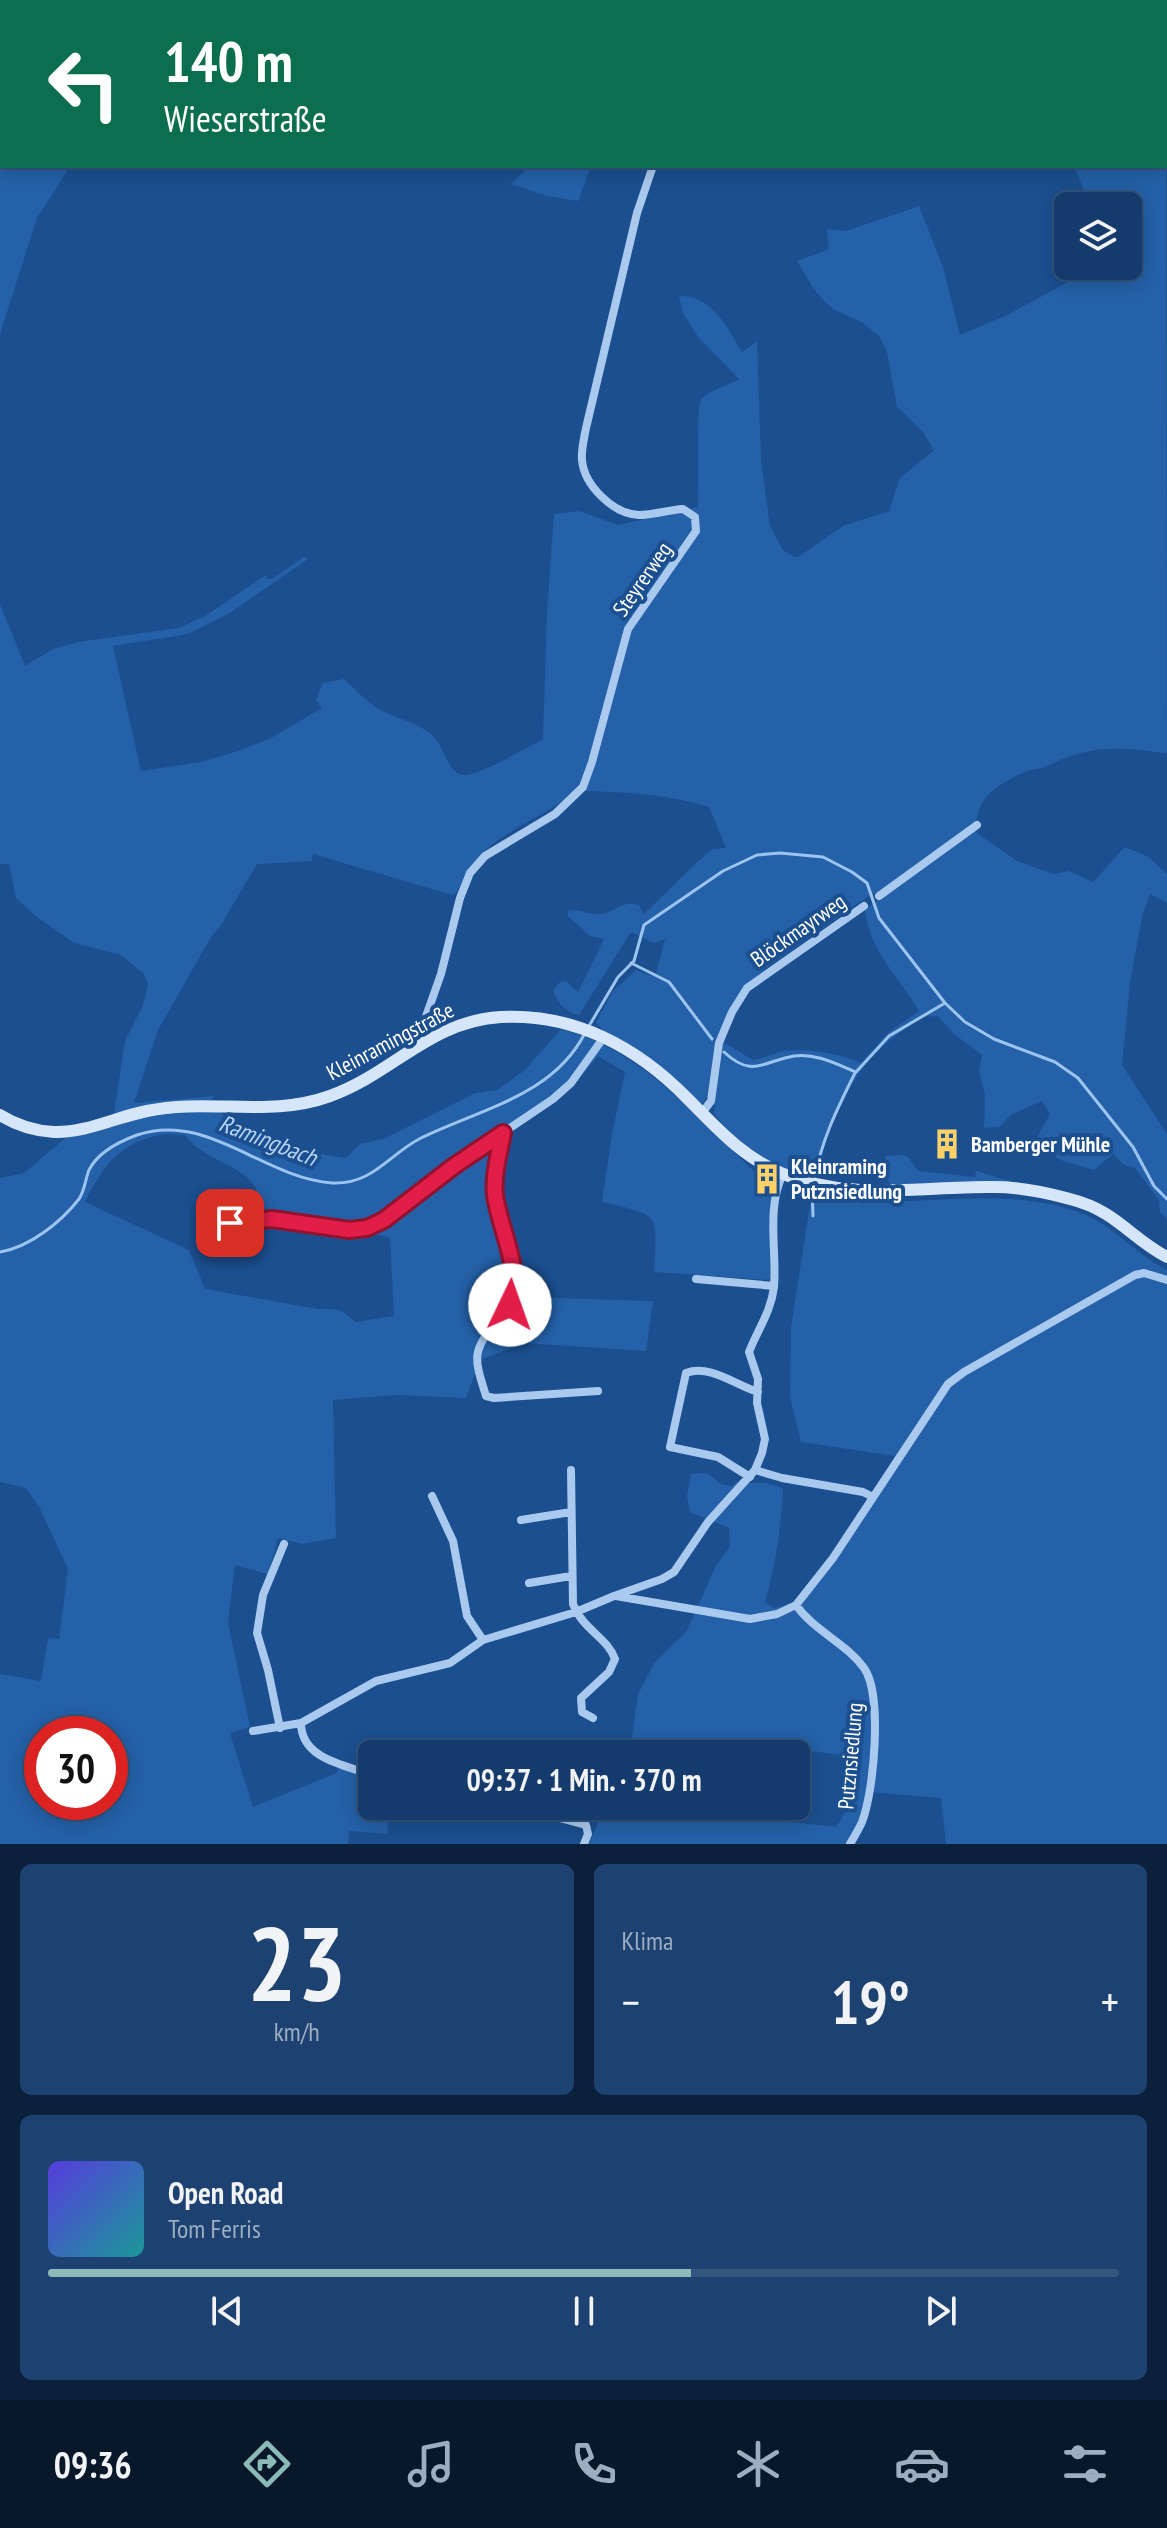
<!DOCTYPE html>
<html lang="de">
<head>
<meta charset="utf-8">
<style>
  :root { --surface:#143b6b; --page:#1d4271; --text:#f1f3f6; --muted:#9dadc1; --line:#33557e; --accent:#8bbbb9 }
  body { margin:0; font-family:"PT Sans Narrow",sans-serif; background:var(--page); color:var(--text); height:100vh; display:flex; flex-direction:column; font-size:30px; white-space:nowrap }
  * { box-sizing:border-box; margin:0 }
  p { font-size:26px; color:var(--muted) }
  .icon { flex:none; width:44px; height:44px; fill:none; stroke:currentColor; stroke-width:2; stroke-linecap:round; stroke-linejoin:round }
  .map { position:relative; height:1844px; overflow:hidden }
  .sheet { display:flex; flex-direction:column; gap:20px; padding:20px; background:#0b203b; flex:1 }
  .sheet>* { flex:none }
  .hud { position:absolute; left:0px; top:0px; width:1168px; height:168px; box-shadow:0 4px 20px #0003,0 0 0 2px var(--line); background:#0b6e4f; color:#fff; overflow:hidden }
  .buttons { position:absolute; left:1054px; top:192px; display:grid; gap:16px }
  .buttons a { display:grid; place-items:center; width:88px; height:88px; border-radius:12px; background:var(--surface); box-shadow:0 4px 20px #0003,0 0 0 2px var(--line); font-size:40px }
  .speed { position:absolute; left:24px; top:1716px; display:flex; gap:16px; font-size:40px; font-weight:700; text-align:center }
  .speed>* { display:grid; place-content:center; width:104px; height:104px; border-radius:50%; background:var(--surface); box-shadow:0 4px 20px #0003,0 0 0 2px var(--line); line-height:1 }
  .speed .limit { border:12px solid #d22; background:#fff; color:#111 }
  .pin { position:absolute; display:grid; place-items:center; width:68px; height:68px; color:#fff; margin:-34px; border-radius:16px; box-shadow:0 4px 12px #0006 }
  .me { position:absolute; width:88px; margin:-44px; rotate:3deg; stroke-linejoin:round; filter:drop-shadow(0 0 6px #0008) }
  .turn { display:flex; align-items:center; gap:28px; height:168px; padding:0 32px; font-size:36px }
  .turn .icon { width:104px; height:104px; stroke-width:2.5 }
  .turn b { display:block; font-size:56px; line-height:68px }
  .big { font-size:60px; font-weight:700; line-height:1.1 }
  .sheet .widget { flex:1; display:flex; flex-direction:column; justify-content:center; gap:12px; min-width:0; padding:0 28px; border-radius:12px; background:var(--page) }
  .sheet .dial { align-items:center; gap:0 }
  .dial b { font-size:104px; line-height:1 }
  .song { display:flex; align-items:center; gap:24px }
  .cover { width:96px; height:96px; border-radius:12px; background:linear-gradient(135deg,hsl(250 70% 55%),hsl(180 70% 35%)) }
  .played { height:8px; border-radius:4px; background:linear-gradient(90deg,var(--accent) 60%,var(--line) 60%) }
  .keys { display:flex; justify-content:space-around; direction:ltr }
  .heat { display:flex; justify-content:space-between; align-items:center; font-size:44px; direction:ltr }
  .sheet .tiles { flex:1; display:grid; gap:20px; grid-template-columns:1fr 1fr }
  .widget:last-child { grid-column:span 2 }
  .trip { position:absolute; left:358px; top:1740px; width:452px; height:80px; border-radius:12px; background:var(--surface); box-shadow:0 4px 20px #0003,0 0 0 2px var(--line); font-weight:700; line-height:80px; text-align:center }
  .menu { display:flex; height:128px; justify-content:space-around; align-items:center; background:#08182b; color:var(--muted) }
  .menu .icon { width:56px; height:56px }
  .menu .selected { color:var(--accent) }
  .menu b { font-size:36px; color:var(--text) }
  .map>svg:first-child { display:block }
</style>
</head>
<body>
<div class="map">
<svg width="1167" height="1844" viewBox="0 0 1167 1844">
  <rect width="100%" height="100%" fill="#1b4f8f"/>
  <path fill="#2461a8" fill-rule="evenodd" d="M0,0H17L2,2V166H80L69,168L37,218L0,334Z
    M216,0H381L214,2Z
    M958,0H1093L959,2Z
    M1166,86L1167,753C1147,751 1125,747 1104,749C1078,752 1069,756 1045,767C1039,769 1033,769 1027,771C999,783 972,799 977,833L1017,861L1054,874L1069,871L1093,882L1125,847L1149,857L1167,874V903L1150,894L1143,913L1130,982L1122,1065L1167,1134V1220L1160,1212L1159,1200L1135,1168L1124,1165L1113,1154L1094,1170L1063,1161L1033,1144L1050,1114L1042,1101L1012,1114L999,1127L984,1128L985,1095L979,1071L982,1055L954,1034L938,1016C934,1017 930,1016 926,1016C920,1017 911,1025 905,1029C857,1060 821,1124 820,1181L779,1168L744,1147L714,1114L717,1070L723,1042L753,1060C764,1058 774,1053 785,1051C809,1048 839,1053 861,1063L889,1032L919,1011C898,975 870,953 865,910L881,898L877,892L860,902L766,968L740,994L717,1038L709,1093L704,1102L699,1104L655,1062L604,1032L596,1022L613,991L636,970L661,979L656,974L665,939L654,943L631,932L579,1015C567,1013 556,1002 553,990L560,982L566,981L578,992L604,939L590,936L568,916V911C579,907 589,916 601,914C616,911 623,900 639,905L644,914L698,861L713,849L726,848L709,807C667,794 619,791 575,791C544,819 496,831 472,865C466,874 461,884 456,893L452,895L313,854L312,861L257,864L221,925L211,937L158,1030L134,1103L214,1096L211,1100L181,1102L114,1114L125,1041L143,1005L148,984L143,973L121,955L74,943L37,917L16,898L9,864H0V604L25,666L53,649L78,642L179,628L205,616L266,575L267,579H272L304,557L308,559L228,614L188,634L113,646L141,771L201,762L238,751L271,738L322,708L316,700L323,683L344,679C355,689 365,700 377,708C395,719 416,721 432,735C444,745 449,777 465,775C484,773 524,749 543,739L547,612L554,514L579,511L618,525L698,507C699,492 696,407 701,400C707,391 729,385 739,379L698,337L683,313L679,296C711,294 728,328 742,352L757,341L761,460L770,526L783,550L794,557H798L843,526L889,511L900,478L934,450L923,432L897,407L887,352L880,337L863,323L833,309L824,301L813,288L797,261L829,249L827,229L846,231L919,206L943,267L960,335L1007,315L1092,269L1093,266H1128V206H1090L1074,166H1166Z
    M529,166H591L578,201L547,196L511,184Z
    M561,1029C642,1050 695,1115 754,1171L774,1181L770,1278L768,1280L654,1272C657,1212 662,1216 602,1202L612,1134L625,1072L598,1056L581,1075L505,1136C502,1157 498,1177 501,1199C506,1232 518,1263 521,1297L653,1301L646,1351L524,1343L480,1360L466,1398L397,1395L333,1400L336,1538L302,1544L278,1538L268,1574L235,1565L228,1622L250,1727L230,1733L253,1807L337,1773L338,1767L372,1780V1806H387L388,1834L349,1831L348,1844H0V1674L41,1681L48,1638L59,1639L68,1569L39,1507L26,1488L0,1482V1178L24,1173L69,1135L151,1114L220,1110L226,1118L243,1127L267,1132L295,1150L346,1158L360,1144L383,1139L475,1093L497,1090L525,1070ZM167,1134L185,1135C204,1161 242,1164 255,1187C259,1194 259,1212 265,1223L371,1233L390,1238L394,1316L355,1322C344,1309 334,1308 318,1309L205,1289L189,1250L85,1202C104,1164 122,1140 167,1134ZM42,1734H110V1802H42Z
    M902,1155L908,1157L918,1171L975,1177L976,1171L1013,1182L1012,1184L891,1187L888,1181L877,1178L886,1156Z
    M812,1192C830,1196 849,1201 867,1202C939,1203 1017,1187 1086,1215C1116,1228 1138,1256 1167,1270V1844H946L941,1798L870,1792L855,1844H589L605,1806H705L703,1812L836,1827L856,1795L862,1758L730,1740L724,1754H627L631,1744L638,1694L654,1663L686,1632L716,1566L730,1546L729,1528L690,1512L687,1496L691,1474L707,1473L721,1484L732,1486L736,1482L765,1483L783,1488C781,1528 776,1564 765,1602L774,1608L795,1602L816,1580L895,1456L801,1442L790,1397L791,1327Z"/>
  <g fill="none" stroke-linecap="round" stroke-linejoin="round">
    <path stroke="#9cc4f0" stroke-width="3" d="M631,963L669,982L712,1039
      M589,1026L618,977L634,961L644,925L723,871L757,855L780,853L823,857L852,872L867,883L879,918L945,1003L965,1022L994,1039L1055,1062L1078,1078L1133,1147L1154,1186L1167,1199
      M724,1052C753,1079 763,1061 794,1056C816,1053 836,1064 856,1072L889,1036L945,1003
      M814,1181C821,1141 837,1109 855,1073
      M812,1188L813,1216
      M0,1252C30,1247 61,1222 79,1199C85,1190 85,1180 89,1170C98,1152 118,1142 137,1135C207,1111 263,1178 332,1183C373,1185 389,1154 421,1138C480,1109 553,1096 585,1033"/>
    <path stroke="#a9c9ee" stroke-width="8" d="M694,2L695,0
      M926,2L930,0
      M879,896L977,825
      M426,1040L423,1033L424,1022L441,974L460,898L470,873L485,856L555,814L583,787L592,762L628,629L696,531L695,517L683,509C668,510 653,515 639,515C613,514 584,485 582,460C581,450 584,439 586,428L637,213L653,166
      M702,1113L711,1101L719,1043L732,1012L747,988L864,906
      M503,1133C496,1166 494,1193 500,1226C505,1246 519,1270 515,1292C513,1302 506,1310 499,1318C472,1352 473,1355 486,1396L494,1398L598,1391
      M230,1223L272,1219L349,1230L367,1228L384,1220L454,1166L553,1099L571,1083L604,1037
      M696,1279L774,1286
      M571,1470L573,1604C582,1629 608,1638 615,1659L609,1672L581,1698L582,1712L593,1718
      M755,1470L782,1478L863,1492L873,1497
      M750,1477L718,1457L670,1447L686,1373C710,1364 735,1385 758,1392
      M432,1496L453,1541L467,1616L483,1640
      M521,1520L571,1512
      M529,1583L571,1576
      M616,1596L750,1619L777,1614L796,1605L833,1558L948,1384L964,1372L1135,1275L1144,1273L1167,1280
      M796,1605C814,1631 846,1643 864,1668C883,1694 874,1792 862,1822C859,1829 854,1837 850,1844
      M280,1728L268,1670L257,1633L263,1595L284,1544
      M253,1731L301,1723
      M372,1775C345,1765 301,1759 301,1723L376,1681L450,1663L483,1640L576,1612L614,1596L662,1579L674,1572L708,1522L755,1470L762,1453L765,1439L757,1403L758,1379L749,1352C758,1329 771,1312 774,1287C777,1251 766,1208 783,1174
      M514,1806L586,1825L588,1834L584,1844"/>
    <path stroke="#d6e6fa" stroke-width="12" d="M0,1115C16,1125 35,1131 54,1132C86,1133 116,1117 147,1111C208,1098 270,1118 330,1096C392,1074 430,1021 501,1017C574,1013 637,1047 687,1098C716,1127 742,1157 781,1173C850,1202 922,1186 994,1187C1020,1187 1045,1192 1070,1199C1117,1211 1129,1237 1167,1257"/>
  </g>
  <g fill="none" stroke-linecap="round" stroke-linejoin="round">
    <g stroke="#92132f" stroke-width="20">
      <path id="route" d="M230,1223L272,1219L349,1230L367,1228L384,1220L454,1166L503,1133C499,1153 493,1175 495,1195C500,1231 523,1270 510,1305"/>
    </g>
    <use href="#route" stroke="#e11d48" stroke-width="14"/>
  </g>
  <defs>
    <g id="building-bare" transform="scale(2.4)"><path d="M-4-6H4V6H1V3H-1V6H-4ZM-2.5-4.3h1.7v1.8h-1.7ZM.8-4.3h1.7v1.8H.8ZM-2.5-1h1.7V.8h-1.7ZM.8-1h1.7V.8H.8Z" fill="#ffd166" stroke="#1b4f8f" stroke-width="2.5" paint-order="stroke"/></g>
  </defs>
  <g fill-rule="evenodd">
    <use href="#building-bare" x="947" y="1144"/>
    <use href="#building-bare" x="767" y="1179"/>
  </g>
  <g text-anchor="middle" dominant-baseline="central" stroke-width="8" stroke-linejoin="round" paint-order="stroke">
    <g font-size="22" fill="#fff" stroke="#1b4f8f">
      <text transform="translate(642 579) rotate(-55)">Steyrerweg</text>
      <text transform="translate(798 930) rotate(-35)">Blöckmayrweg</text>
      <text transform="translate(390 1041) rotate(-28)">Kleinramingstraße</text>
      <text transform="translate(850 1756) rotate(-85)">Putznsiedlung</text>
    </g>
    <g font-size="22" font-weight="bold" fill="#fff" stroke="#1b4f8f" text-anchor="start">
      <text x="971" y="1144">Bamberger Mühle</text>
      <text x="791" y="1166">Kleinraming<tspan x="791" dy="25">Putznsiedlung</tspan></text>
    </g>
    <g font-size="24" font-style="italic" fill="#b5d3f5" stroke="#1b4f8f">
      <text transform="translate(268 1140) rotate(21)">Ramingbach</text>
    </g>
  </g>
</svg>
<div class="buttons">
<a><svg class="icon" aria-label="layers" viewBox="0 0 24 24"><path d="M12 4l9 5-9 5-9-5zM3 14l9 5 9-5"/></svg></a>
</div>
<div class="speed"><div class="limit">30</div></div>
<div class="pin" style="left:230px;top:1223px;background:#d93025"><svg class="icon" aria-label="arrive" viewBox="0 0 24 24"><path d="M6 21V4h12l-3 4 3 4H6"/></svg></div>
<svg class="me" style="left:510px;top:1305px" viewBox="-20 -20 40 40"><circle r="19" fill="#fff"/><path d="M0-13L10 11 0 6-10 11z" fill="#e11d48"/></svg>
<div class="trip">09:37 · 1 Min. · 370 m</div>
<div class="hud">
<div class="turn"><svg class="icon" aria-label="left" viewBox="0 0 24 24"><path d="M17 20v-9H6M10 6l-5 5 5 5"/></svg><div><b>140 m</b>Wieserstraße</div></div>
</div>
</div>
<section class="sheet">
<div class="tiles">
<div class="widget dial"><b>23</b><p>km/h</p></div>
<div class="widget"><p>Klima</p>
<div class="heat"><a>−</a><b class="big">19°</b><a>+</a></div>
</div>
<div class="widget">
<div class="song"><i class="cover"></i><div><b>Open Road</b><p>Tom Ferris</p></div></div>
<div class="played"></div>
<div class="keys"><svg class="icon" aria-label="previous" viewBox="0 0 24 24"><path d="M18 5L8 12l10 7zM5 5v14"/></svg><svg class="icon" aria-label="pause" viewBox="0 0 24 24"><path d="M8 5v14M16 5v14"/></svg><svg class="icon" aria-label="next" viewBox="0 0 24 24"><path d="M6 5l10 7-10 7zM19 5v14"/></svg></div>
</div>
</div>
</section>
<nav class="menu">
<b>09:36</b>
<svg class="icon selected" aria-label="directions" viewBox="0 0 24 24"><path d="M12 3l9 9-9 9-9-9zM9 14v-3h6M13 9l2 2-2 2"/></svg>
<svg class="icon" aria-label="music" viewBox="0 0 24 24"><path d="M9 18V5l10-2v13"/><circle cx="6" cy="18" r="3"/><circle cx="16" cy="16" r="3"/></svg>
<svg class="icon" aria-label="phone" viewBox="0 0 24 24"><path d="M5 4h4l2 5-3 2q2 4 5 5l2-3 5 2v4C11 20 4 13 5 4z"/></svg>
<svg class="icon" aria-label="climate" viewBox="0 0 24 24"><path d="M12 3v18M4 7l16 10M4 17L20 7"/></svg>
<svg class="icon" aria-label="car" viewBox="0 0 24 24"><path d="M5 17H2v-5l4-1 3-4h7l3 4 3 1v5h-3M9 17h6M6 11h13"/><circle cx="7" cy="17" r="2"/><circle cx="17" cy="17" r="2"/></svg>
<svg class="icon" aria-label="filters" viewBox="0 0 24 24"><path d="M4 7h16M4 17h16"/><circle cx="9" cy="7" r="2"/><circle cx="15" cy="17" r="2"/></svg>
</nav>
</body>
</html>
